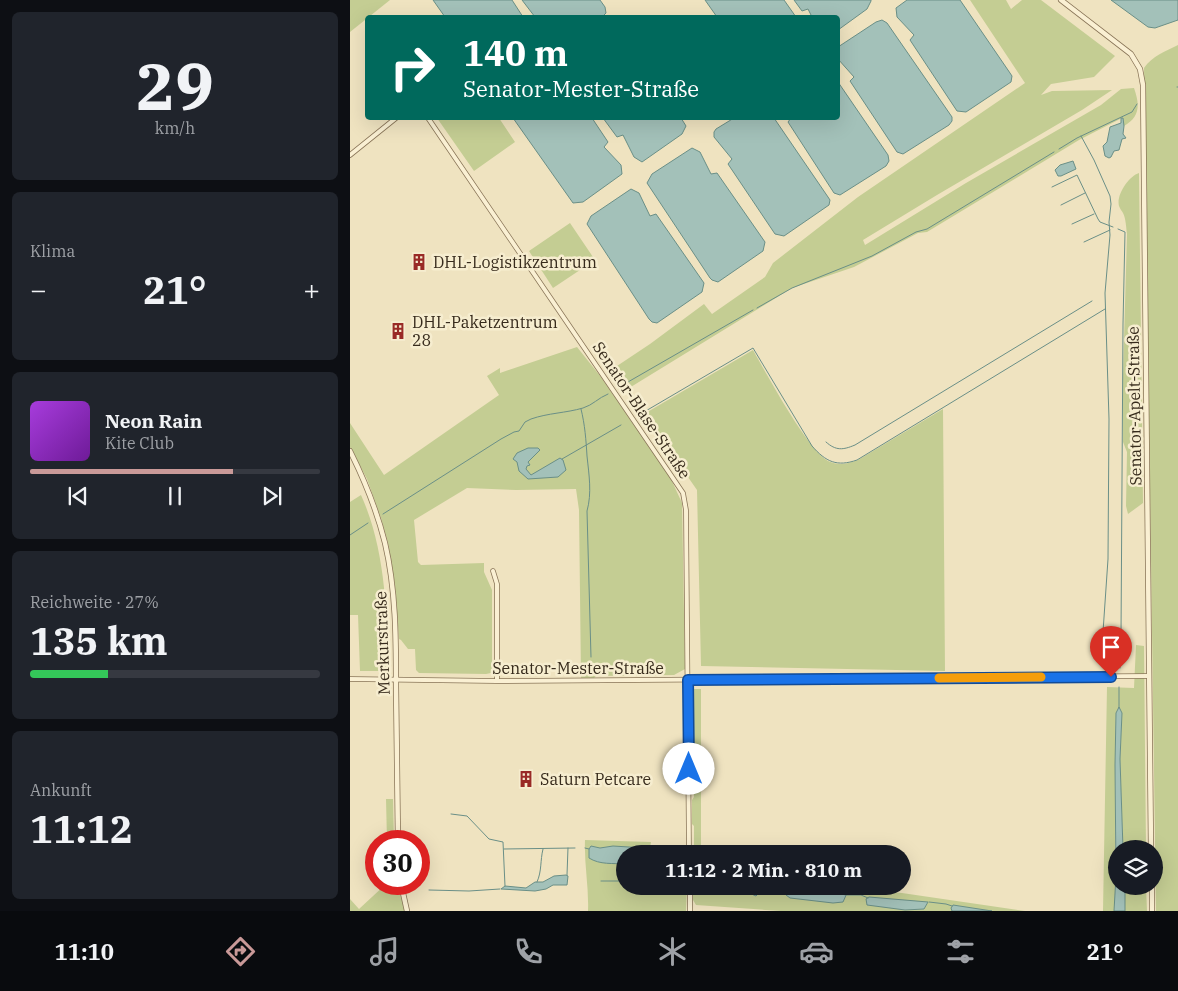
<!DOCTYPE html>
<html lang="de">
<head>
<meta charset="utf-8">
<style>
  :root { --surface:#171b24; --page:#20242c; --text:#f1f3f6; --muted:#9ea1a6; --line:#363941; --accent:#c99998 }
  body { margin:0; font-family:"IBM Plex Serif",serif; background:var(--page); color:var(--text); height:100vh; display:flex; flex-direction:column; font-size:19px; white-space:nowrap }
  * { box-sizing:border-box; margin:0 }
  p { font-size:16px; color:var(--muted) }
  .icon { flex:none; width:28px; height:28px; fill:none; stroke:currentColor; stroke-width:2; stroke-linecap:round; stroke-linejoin:round }
  .map { position:relative; flex:1; overflow:hidden }
  .sheet { display:flex; flex-direction:column; gap:12px; padding:12px; background:#0d0f14; width:350px }
  .sheet>* { flex:none }
  .top-card { position:absolute; left:15px; top:15px; width:475px; height:105px; border-radius:5px; box-shadow:0 5px 20px #0002; background:#00695c; color:#fff; overflow:hidden }
  .buttons { position:absolute; left:758px; top:840px; display:grid; gap:10px }
  .buttons a { display:grid; place-items:center; width:55px; height:55px; border-radius:50%; background:var(--surface); box-shadow:0 5px 20px #0002; font-size:25px }
  .speed { position:absolute; left:15px; top:830px; display:flex; gap:10px; font-size:25px; font-weight:700; text-align:center }
  .speed>* { display:grid; place-content:center; width:65px; height:65px; border-radius:50%; background:var(--surface); box-shadow:0 5px 20px #0002; line-height:1 }
  .speed .limit { border:8px solid #d22; background:#fff; color:#111 }
  .pin { position:absolute; display:grid; place-items:center; width:42px; height:42px; color:#fff; margin:-51px -21px; border-radius:50% 50% 50% 0; rotate:-45deg; box-shadow:0 0 5px #0007 }
  .pin .icon { rotate:45deg }
  .me { position:absolute; width:55px; margin:-28px; rotate:0deg; stroke-linejoin:round; filter:drop-shadow(0 0 4px #0008) }
  .turn { display:flex; align-items:center; gap:18px; height:105px; padding:0 15px; font-size:22px }
  .turn .icon { width:65px; height:65px; stroke-width:2.5 }
  .turn b { display:block; font-size:35px; line-height:42px }
  .big { font-size:38px; font-weight:800; line-height:1.1 }
  .sheet .tile { flex:1; display:flex; flex-direction:column; justify-content:center; gap:8px; min-width:0; padding:0 18px; border-radius:8px; background:var(--page) }
  .sheet .dial { align-items:center; gap:0 }
  .dial b { font-size:65px; line-height:1 }
  .song { display:flex; align-items:center; gap:15px }
  .cover { width:60px; height:60px; border-radius:8px; background:linear-gradient(135deg,hsl(280 70% 55%),hsl(280 70% 35%)) }
  .played { height:5px; border-radius:2px; background:linear-gradient(90deg,var(--accent) 70%,var(--line) 70%) }
  .keys { display:flex; justify-content:space-around; direction:ltr }
  .heat { display:flex; justify-content:space-between; align-items:center; font-size:28px; direction:ltr }
  .charge { height:8px; border-radius:4px; background:linear-gradient(90deg,#34c759 27%,var(--line) 0) }
  .trip { position:absolute; left:266px; top:845px; width:295px; height:50px; border-radius:25px; background:var(--surface); box-shadow:0 5px 20px #0002; font-weight:800; line-height:50px; text-align:center }
  .tab-bar { display:flex; height:80px; justify-content:space-around; align-items:center; background:#090b0e; color:var(--muted) }
  .tab-bar .icon { width:35px; height:35px }
  .tab-bar .selected { color:var(--accent) }
  .tab-bar b { font-size:22px; color:var(--text) }
  main { display:flex; flex:1; min-height:0 }
  .map>svg:first-child { display:block }
</style>
</head>
<body>
<main>
<section class="sheet">
<div class="tile dial"><b>29</b><p>km/h</p></div>
<div class="tile"><p>Klima</p>
<div class="heat"><a>−</a><b class="big">21°</b><a>+</a></div>
</div>
<div class="tile">
<div class="song"><i class="cover"></i><div><b>Neon Rain</b><p>Kite Club</p></div></div>
<div class="played"></div>
<div class="keys"><svg class="icon" aria-label="previous" viewBox="0 0 24 24"><path d="M18 5L8 12l10 7zM5 5v14"/></svg><svg class="icon" aria-label="pause" viewBox="0 0 24 24"><path d="M8 5v14M16 5v14"/></svg><svg class="icon" aria-label="next" viewBox="0 0 24 24"><path d="M6 5l10 7-10 7zM19 5v14"/></svg></div>
</div>
<div class="tile"><p>Reichweite · 27%</p><b class="big">135 km</b><div class="charge"></div></div>
<div class="tile"><p>Ankunft</p><b class="big">11:12</b></div>
</section>
<div class="map">
<svg width="828" height="911" viewBox="0 0 828 911">
  <rect width="100%" height="100%" fill="#efe3c0"/>
  <path fill="#c4cd93" d="M0,0H40L0,32Z
    M620,0H656L661,9L672,0H691L765,56L744,77L701,84L691,95L702,91L762,90L732,110L587,195L513,240L515,245L616,183L751,105L771,89L784,88C790,105 790,117 774,126L772,118L729,140L577,232L568,233L504,267L442,288L271,393L258,372L300,344L354,304L362,314L415,277L423,263L508,197L675,83Z
    M828,45V911H806L794,68C802,56 816,51 828,45Z
    M87,118H149L165,142L124,171Z
    M789,173L793,503L778,514L776,506L777,452L773,442V376L777,234C776,227 776,219 773,213C772,211 770,209 769,206C766,195 779,176 789,173Z
    M220,223L245,260L203,288L179,251Z
    M227,347L251,377L321,479L332,503L335,669L324,675L246,676L244,678H231L229,510L226,489L166,490L117,488L64,520L68,562L71,565L134,563V572L142,590V671L141,673L136,674L69,673L66,670L65,649H58L51,640L49,639L45,586L38,543L31,518L17,479L0,447V423L34,475L149,395L137,376L150,368V373Z
    M403,350C416,373 458,451 478,461C488,466 498,464 508,460L593,409L595,671L351,666L347,490L294,414Z
    M11,495C35,548 37,610 38,668L35,671H10L8,615H0V502Z
    M786,645L794,646L796,849H773L770,759L772,713L769,707L766,713L765,765V902L764,911H753L757,687L784,688Z
    M341,689H351V854H342L344,847V826L342,824V800L344,797L341,750L343,748V726L341,723Z
    M36,799H43L44,841H37Z
    M235,840L301,842L299,854H275V886H337L336,911H238C239,887 234,864 235,840Z
    M36,884H47L55,911H0V899L9,909Z
    M343,886H482L552,893L675,911H431L346,905L343,900Z
    M775,886H796L797,911H775Z"/>
  <path fill="#a3c1b9" stroke="#6a8f87" d="M83,0H162L173,17H95Z
    M172,0H250L255,7L256,13L252,17H185Z
    M355,0H434L446,17H367Z
    M444,0H521V1L517,9L488,30V18L462,17L458,9L452,11Z
    M557,0H610L660,73L662,76L661,82L616,112L607,111L560,40L564,35L547,17L546,8Z
    M761,0H828V20L805,28L798,27Z
    M532,20L537,23L602,117V121L599,125L553,154L547,152L500,81L504,77L488,59V47L526,22Z
    M488,82L538,155L539,161L536,166L490,195L484,193L438,122L441,118H488Z
    M163,118H242L258,142L254,147L271,165L272,174L233,202L223,203Z
    M253,118H331L336,126L332,134L292,162L284,157L273,135L267,137Z
    M384,118H424L478,197L480,200L479,205L434,236L425,234L378,164L382,159L364,137V132L366,129Z
    M771,118H773L774,126L773,134L776,138L772,139L769,150L764,151L761,157L759,158L755,156L753,146L757,142L760,127L771,123Z
    M342,148L350,152L361,174L367,173L415,242L413,251L368,282L362,280L360,278L297,183L302,174Z
    M723,161L726,169L711,176H708L705,170L710,165Z
    M281,189L289,193L300,216L306,214L354,283L352,292L307,323L302,322L299,319L237,224L241,216Z
    M178,448H188L190,450L178,462L180,465L177,466L176,469L181,475L210,458L213,460L216,470L208,477L178,479L169,471L167,462L163,459L167,453Z
    M769,707L772,713L770,759L773,849H766V886H775V911H764L766,876L765,765L766,713Z
    M241,846L250,848L263,846L295,848L298,849L299,854H275V864C263,863 250,865 239,858V849Z
    M216,875L218,876L217,885H203L196,889L185,891L151,889L155,886L176,888L185,882H193L204,876Z
    M350,886H409L407,888L409,893L406,896L397,892L380,891L370,893L362,889L355,890Z
    M436,887L497,893L493,902L483,903L440,898L436,895L433,889Z
    M519,897L578,902L574,909L555,910L517,905L516,899Z
    M603,905L642,911H602L601,908Z"/>
  <g fill="none" stroke-linecap="round" stroke-linejoin="round">
    <path stroke="#6a8f87" stroke-width="1" d="M827,87H828
      M731,136L744,160L760,196L761,204L759,222L760,235L755,293L759,419L758,559L753,632
      M709,149L727,138L782,112L787,104
      M702,187L727,175L748,219L750,222L763,227
      M711,205L735,193
      M722,224L744,214
      M768,229L775,232L773,324L771,637
      M734,242L760,230
      M407,308L442,288L522,256L566,232L577,229L704,152
      M271,386L403,310
      M231,409C235,425 236,440 237,456C239,475 242,493 237,511L241,657
      M294,412L403,348L462,446C476,462 487,467 507,460L755,309
      M476,442C486,451 493,450 505,445L742,301
      M212,459L271,425
      M33,514L151,439L164,432L169,431L175,422L181,419C198,413 216,413 233,408C243,405 248,398 258,394
      M0,535L18,523
      M770,668L771,643
      M769,708V687
      M101,814L117,816L139,839L153,842L155,886
      M235,848L239,849
      M154,849L225,848
      M217,875L218,848
      M251,881H275
      M187,882C192,871 190,861 193,849
      M421,886L435,888
      M79,890L119,891L150,889
      M495,895H511L518,898
      M579,902L596,904L602,906"/>
    <g stroke="#887457" stroke-width="5.5">
      <path id="minor" d="M78,118L333,493L336,510L339,854
        M0,155L46,118
        M143,571L147,584V681
        M0,679L147,681L799,676
        M340,886V911"/>
    </g>
    <g stroke="#887457" stroke-width="6">
      <path id="tertiary" d="M711,0L781,54L790,69L793,85L801,849
        M0,451C15,481 27,511 35,543C46,590 46,638 46,686C47,738 47,790 48,841
        M51,884L57,911
        M802,886V911"/>
    </g>
    <use href="#minor" stroke="#faf0d3" stroke-width="4"/>
    <use href="#tertiary" stroke="#faf0d3" stroke-width="4.5"/>
  </g>
  <g fill="none" stroke-linecap="round" stroke-linejoin="round">
    <g stroke="#114b97" stroke-width="12">
      <path id="route" d="M339,769L338,680L761,677"/>
    </g>
    <use href="#route" stroke="#1a73e8" stroke-width="9"/>
    <path stroke="#f59e0b" stroke-width="9" d="M589,678L691,677"/>
  </g>
  <defs>
    <g id="building-bare" transform="scale(1.35)"><path d="M-4-6H4V6H1V3H-1V6H-4ZM-2.5-4.3h1.7v1.8h-1.7ZM.8-4.3h1.7v1.8H.8ZM-2.5-1h1.7V.8h-1.7ZM.8-1h1.7V.8H.8Z" fill="#992a26" stroke="#f6edcf" stroke-width="2.5" paint-order="stroke"/></g>
  </defs>
  <g fill-rule="evenodd">
    <use href="#building-bare" x="69" y="262"/>
    <use href="#building-bare" x="48" y="331"/>
    <use href="#building-bare" x="176" y="779"/>
  </g>
  <g text-anchor="middle" dominant-baseline="central" stroke-width="5" stroke-linejoin="round" paint-order="stroke">
    <g font-size="16" fill="#372b1c" stroke="#f6edcf" text-anchor="start">
      <text x="83" y="262">DHL-Logistikzentrum</text>
      <text x="62" y="322">DHL-Paketzentrum<tspan x="62" dy="18">28</tspan></text>
      <text x="190" y="779">Saturn Petcare</text>
    </g>
    <g font-size="16" fill="#372b1c" stroke="#f6edcf">
      <text transform="translate(784 406) rotate(-91)">Senator-Apelt-Straße</text>
      <text transform="translate(292 410) rotate(56)">Senator-Blase-Straße</text>
      <text transform="translate(32 643) rotate(-92)">Merkurstraße</text>
      <text x="228" y="668">Senator-Mester-Straße</text>
    </g>
  </g>
</svg>
<div class="buttons">
<a><svg class="icon" aria-label="layers" viewBox="0 0 24 24"><path d="M12 4l9 5-9 5-9-5zM3 14l9 5 9-5"/></svg></a>
</div>
<div class="speed"><div class="limit">30</div></div>
<div class="pin" style="left:761px;top:677px;background:#d93025"><svg class="icon" aria-label="arrive" viewBox="0 0 24 24"><path d="M6 21V4h12l-3 4 3 4H6"/></svg></div>
<svg class="me" style="left:339px;top:769px" viewBox="-20 -20 40 40"><circle r="19" fill="#fff"/><path d="M0-13L10 11 0 6-10 11z" fill="#1a73e8"/></svg>
<div class="trip">11:12 · 2 Min. · 810 m</div>
<div class="top-card">
<div class="turn"><svg class="icon" aria-label="right" viewBox="0 0 24 24"><path d="M7 20v-9h11M14 6l5 5-5 5"/></svg><div><b>140 m</b>Senator-Mester-Straße</div></div>
</div>
</div>
</main>
<nav class="tab-bar">
<b>11:10</b>
<svg class="icon selected" aria-label="directions" viewBox="0 0 24 24"><path d="M12 3l9 9-9 9-9-9zM9 14v-3h6M13 9l2 2-2 2"/></svg>
<svg class="icon" aria-label="music" viewBox="0 0 24 24"><path d="M9 18V5l10-2v13"/><circle cx="6" cy="18" r="3"/><circle cx="16" cy="16" r="3"/></svg>
<svg class="icon" aria-label="phone" viewBox="0 0 24 24"><path d="M5 4h4l2 5-3 2q2 4 5 5l2-3 5 2v4C11 20 4 13 5 4z"/></svg>
<svg class="icon" aria-label="climate" viewBox="0 0 24 24"><path d="M12 3v18M4 7l16 10M4 17L20 7"/></svg>
<svg class="icon" aria-label="car" viewBox="0 0 24 24"><path d="M5 17H2v-5l4-1 3-4h7l3 4 3 1v5h-3M9 17h6M6 11h13"/><circle cx="7" cy="17" r="2"/><circle cx="17" cy="17" r="2"/></svg>
<svg class="icon" aria-label="filters" viewBox="0 0 24 24"><path d="M4 7h16M4 17h16"/><circle cx="9" cy="7" r="2"/><circle cx="15" cy="17" r="2"/></svg>
<b>21°</b>
</nav>
</body>
</html>
